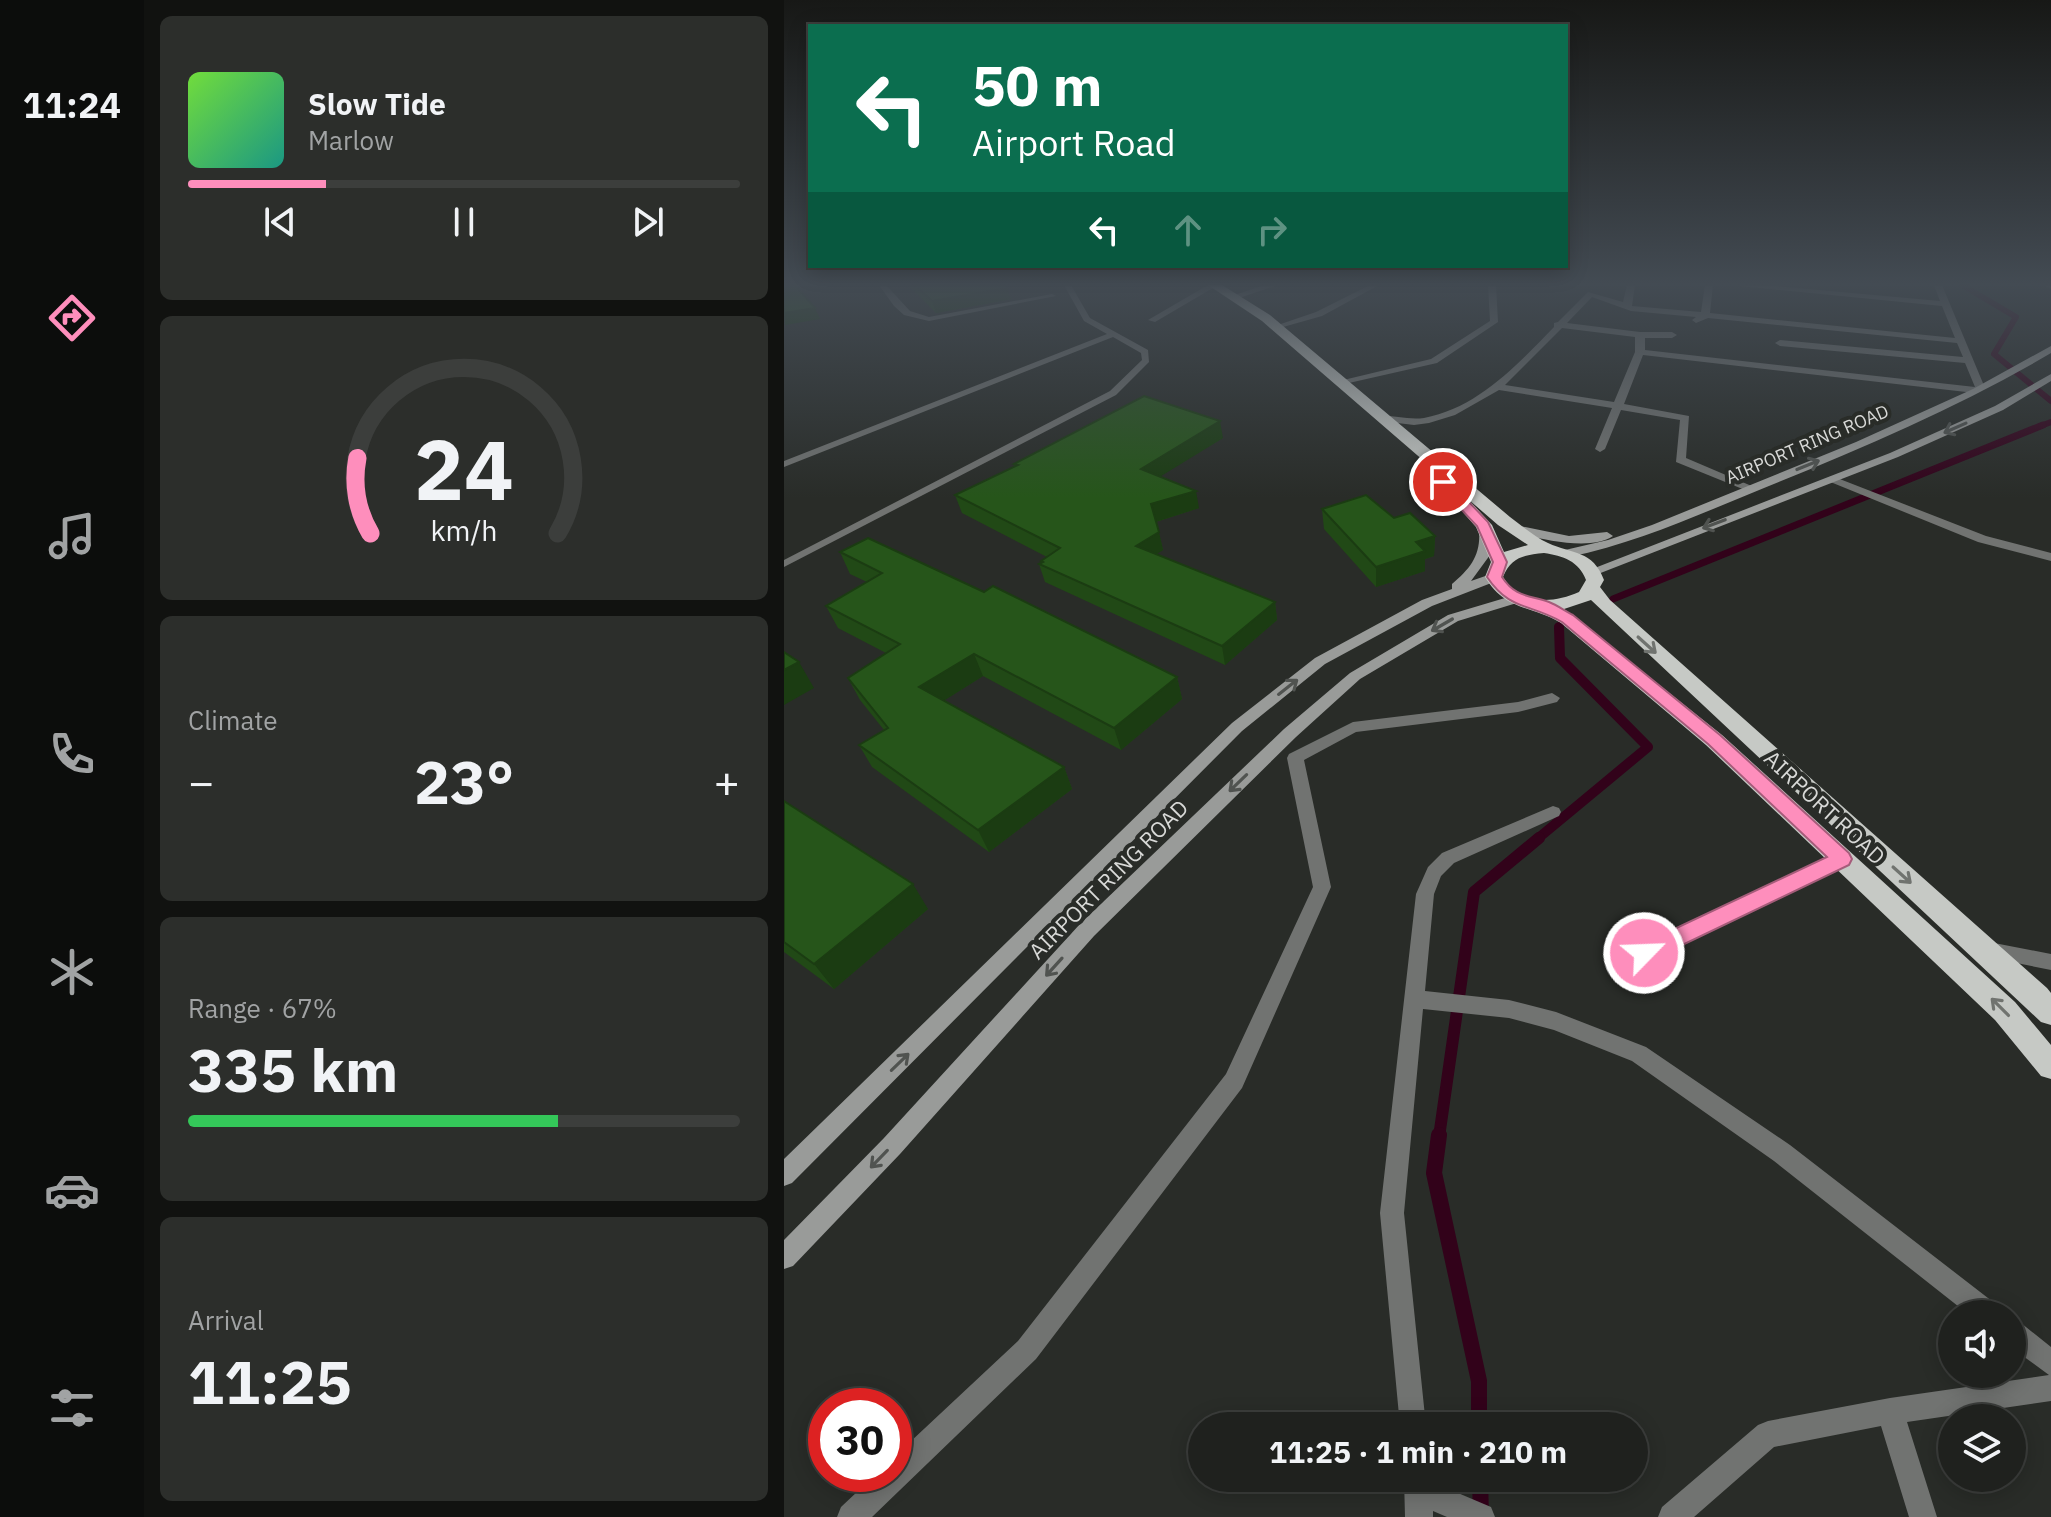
<!DOCTYPE html>
<html lang="en">
<head>
<meta charset="utf-8">
<style>
  :root { --surface:#1f211e; --page:#2c2e2b; --text:#f1f3f6; --muted:#a1a3a4; --line:#3c3e3c; --accent:#fe8ebc }
  body { margin:0; font-family:"IBM Plex Sans",sans-serif; background:var(--page); color:var(--text); height:100vh; display:flex; flex-direction:column; font-size:30px; white-space:nowrap }
  * { box-sizing:border-box; margin:0 }
  p { font-size:26px; color:var(--muted) }
  .icon { flex:none; width:44px; height:44px; fill:none; stroke:currentColor; stroke-width:2; stroke-linecap:round; stroke-linejoin:round }
  .map { position:relative; flex:1; overflow:hidden }
  .drawer { display:flex; flex-direction:column; gap:16px; padding:16px; background:#111210; width:640px }
  .drawer>* { flex:none }
  .top-card { position:absolute; left:24px; top:24px; width:760px; height:244px; border-radius:0px; box-shadow:0 4px 20px #0003,0 0 0 2px var(--line); background:#0b6e4f; color:#fff; overflow:hidden }
  .buttons { position:absolute; left:1154px; top:1300px; display:grid; gap:16px }
  .buttons a { display:grid; place-items:center; width:88px; height:88px; border-radius:50%; background:var(--surface); box-shadow:0 4px 20px #0003,0 0 0 2px var(--line); font-size:40px }
  .speed { position:absolute; left:24px; top:1388px; display:flex; gap:16px; font-size:40px; font-weight:700; text-align:center }
  .speed>* { display:grid; place-content:center; width:104px; height:104px; border-radius:50%; background:var(--surface); box-shadow:0 4px 20px #0003,0 0 0 2px var(--line); line-height:1 }
  .speed .limit { border:12px solid #d22; background:#fff; color:#111 }
  .pin { position:absolute; display:grid; place-items:center; width:68px; height:68px; color:#fff; margin:-34px; border:4px solid #fff; border-radius:50%; box-shadow:0 2px 8px #0007 }
  .me { position:absolute; width:88px; margin:-44px; rotate:66deg; stroke-linejoin:round; filter:drop-shadow(0 0 6px #0008) }
  .turn { display:flex; align-items:center; gap:28px; height:168px; padding:0 32px; font-size:36px }
  .turn .icon { width:104px; height:104px; stroke-width:2.5 }
  .turn b { display:block; font-size:56px; line-height:68px }
  .lanes { display:flex; align-items:center; height:76px; padding:0 32px; background:#0003; justify-content:center; gap:40px; direction:ltr }
  .lanes .off { opacity:.35 }
  .big { font-size:60px; font-weight:700; line-height:1.1 }
  .drawer .card { flex:1; display:flex; flex-direction:column; justify-content:center; gap:12px; min-width:0; padding:0 28px; border-radius:12px; background:var(--page) }
  .drawer .dial { align-items:center; gap:0 }
  .dial svg { height:208px; overflow:visible; fill:none; stroke:var(--line); stroke-width:7; stroke-linecap:round; text-anchor:middle }
  .dial text { fill:var(--text); stroke:none }
  .song { display:flex; align-items:center; gap:24px }
  .cover { width:96px; height:96px; border-radius:12px; background:linear-gradient(135deg,hsl(100 70% 55%),hsl(170 70% 35%)) }
  .played { height:8px; border-radius:4px; background:linear-gradient(90deg,var(--accent) 25%,var(--line) 25%) }
  .keys { display:flex; justify-content:space-around; direction:ltr }
  .heat { display:flex; justify-content:space-between; align-items:center; font-size:44px; direction:ltr }
  .charge { height:12px; border-radius:6px; background:linear-gradient(90deg,#34c759 67%,var(--line) 0) }
  .trip { position:absolute; left:404px; top:1412px; width:460px; height:80px; border-radius:40px; background:var(--surface); box-shadow:0 4px 20px #0003,0 0 0 2px var(--line); font-weight:700; line-height:80px; text-align:center }
  main { display:flex; flex:1; min-height:0 }
  .tab-bar { display:flex; flex-direction:column; width:144px; justify-content:space-around; align-items:center; background:#0c0d0c; color:var(--muted) }
  .tab-bar .icon { width:56px; height:56px }
  .tab-bar .on { color:var(--accent) }
  .tab-bar b { font-size:36px; color:var(--text) }
  .map>svg:first-child { display:block }
</style>
</head>
<body>
<main>
<nav class="tab-bar">
<b>11:24</b>
<svg class="icon on" aria-label="directions" viewBox="0 0 24 24"><path d="M12 3l9 9-9 9-9-9zM9 14v-3h6M13 9l2 2-2 2"/></svg>
<svg class="icon" aria-label="music" viewBox="0 0 24 24"><path d="M9 18V5l10-2v13"/><circle cx="6" cy="18" r="3"/><circle cx="16" cy="16" r="3"/></svg>
<svg class="icon" aria-label="phone" viewBox="0 0 24 24"><path d="M5 4h4l2 5-3 2q2 4 5 5l2-3 5 2v4C11 20 4 13 5 4z"/></svg>
<svg class="icon" aria-label="climate" viewBox="0 0 24 24"><path d="M12 3v18M4 7l16 10M4 17L20 7"/></svg>
<svg class="icon" aria-label="car" viewBox="0 0 24 24"><path d="M5 17H2v-5l4-1 3-4h7l3 4 3 1v5h-3M9 17h6M6 11h13"/><circle cx="7" cy="17" r="2"/><circle cx="17" cy="17" r="2"/></svg>
<svg class="icon" aria-label="filters" viewBox="0 0 24 24"><path d="M4 7h16M4 17h16"/><circle cx="9" cy="7" r="2"/><circle cx="15" cy="17" r="2"/></svg>
</nav>
<section class="drawer">
<div class="card">
<div class="song"><i class="cover"></i><div><b>Slow Tide</b><p>Marlow</p></div></div>
<div class="played"></div>
<div class="keys"><svg class="icon" aria-label="previous" viewBox="0 0 24 24"><path d="M18 5L8 12l10 7zM5 5v14"/></svg><svg class="icon" aria-label="pause" viewBox="0 0 24 24"><path d="M8 5v14M16 5v14"/></svg><svg class="icon" aria-label="next" viewBox="0 0 24 24"><path d="M6 5l10 7-10 7zM19 5v14"/></svg></div>
</div>
<div class="card dial"><svg viewBox="0 0 100 80">
<path d="M14 69A42 42 0 1 1 86 69"/>
<path d="M14 69A42 42 0 0 1 9 40" stroke="#fe8ebc"/>
<text x="50" y="56" font-size="32" font-weight="700">24</text>
<text x="50" y="72" font-size="11">km/h</text>
</svg></div>
<div class="card"><p>Climate</p>
<div class="heat"><a>−</a><b class="big">23°</b><a>+</a></div>
</div>
<div class="card"><p>Range · 67%</p><b class="big">335 km</b><div class="charge"></div></div>
<div class="card"><p>Arrival</p><b class="big">11:25</b></div>
</section>
<div class="map">
<svg width="1267" height="1517" viewBox="0 0 1267 1517">
  <rect width="100%" height="100%" fill="#292c28"/>
  <g fill="none" stroke-linecap="round" stroke-linejoin="round">
    <path stroke="#32021a" stroke-width="6" d="M1178,285L1232,317L1210,354L1267,401
      M1254,427L1267,422"/>
    <path stroke="#32021a" stroke-width="7" d="M829,599L1259,425"/>
    <path stroke="#32021a" stroke-width="10" d="M752,840L864,747L776,658L775,627"/>
    <path stroke="#32021a" stroke-width="12" d="M655,1137L690,892L755,838"/>
    <path stroke="#32021a" stroke-width="16" d="M655,1135L650,1173L695,1381V1426
      M696,1478L697,1517"/>
    <path fill="#717371" fill-rule="evenodd" d="M95,285H102L126,311L145,317L268,294L272,296L145,321L120,315L110,306Z
      M280,285H287L306,318L364,350L365,362L332,395L0,567V560L326,391L358,360L357,353L329,337L0,467V461L323,334L300,321Z
      M586,285H595L538,316L492,329L488,327L532,312Z"/>
    <path fill="#717371" fill-rule="evenodd" d="M424,285H434L371,322L364,320Z
      M480,285H494L449,300L445,297Z
      M704,285H712L714,322L653,363L556,385L551,382L647,359L706,321Z
      M843,285H851L848,306L917,312L921,285H929L926,313L1171,338L1158,306L945,285H979L1156,301L1150,285H1158L1201,388L1191,393L859,355L840,404L905,416L902,458L970,487L972,489L966,492L892,462L896,420L837,410L821,449L816,452L811,449L828,408L715,390L671,415L645,423L630,425L597,421L592,418L597,415C611,416 626,420 640,418C694,408 734,364 770,327V323L774,322L804,292L839,302ZM808,297L847,311L912,317L908,320L912,323L924,318L1173,343L1179,357L996,340L991,343L996,346L1181,363L1191,387L861,350V338H888L893,335L888,332H856L783,323ZM778,328L851,337V352L830,402L721,385Z
      M1260,285H1267V289Z
      M1048,476L1202,536L1267,553V561L1194,542L1044,481L1042,479Z
      M768,693L776,698L773,702L734,712L572,732L520,760L547,887L458,1088L252,1359L88,1517H53L57,1507L92,1474H110V1457L234,1341L442,1074L529,887L503,758L505,754L569,722L734,702Z
      M769,806L775,808L777,812L775,816L670,863L657,876L650,894L641,991L725,1000L772,1012L862,1047L1006,1145L1213,1305L1217,1314H1184L990,1161L848,1061L770,1030L725,1018L639,1009L620,1213L642,1426H616L596,1213L632,894L644,867L658,853Z
      M1058,852L1064,854L1067,859L1064,864L867,959L860,961L853,959L850,953L853,947Z
      M1205,942L1267,954V970L1198,956L1195,950L1198,944Z
      M1228,1319L1237,1323L1267,1347V1401L1123,1422L1153,1517H1125L1097,1426L990,1447L910,1517H874L878,1507L974,1425L984,1421L1106,1398L1265,1375L1228,1348Z
      M620,1478H648V1482L707,1507L711,1517H663L649,1511V1517H621Z"/>
    <path fill="#999b99" fill-rule="evenodd" d="M1267,346V353C1176,407 1078,448 980,488C916,514 853,543 785,557L779,553L781,550L824,540L868,525L1072,442L1189,389Z
      M1267,374V381L1219,410L1114,457L814,574L809,575L803,571L1106,453L1211,406Z
      M731,525L785,536L823,532L829,536C805,552 754,538 727,532V526Z
      M701,526L707,530L706,555L687,581L710,573L717,577L715,580L648,606L541,664L458,731L8,1183L0,1186V1159L448,723L531,658L638,600L668,589V584C687,568 697,555 695,530Z
      M731,595L736,596V602L674,621L576,679L512,737L310,936L116,1154L9,1266L0,1269V1240L100,1138L296,924L500,729L566,673L664,615Z"/>
    <path fill="#c6c9c5" fill-rule="evenodd" d="M424,285H438L486,315L726,517C738,526 751,537 764,543C788,554 809,550 820,580L816,587L826,600L1263,988L1267,993V1025L1257,1022L807,600L780,609L938,735L1231,1002L1267,1045V1079L1257,1076L1211,1020L922,745L777,623C747,605 721,611 701,577L707,562L692,527L670,502L672,499H684L708,525L720,552L744,545L714,525L478,321ZM760,553C779,556 795,561 802,580L795,592C768,604 736,605 719,577C727,557 740,555 760,553Z"/>
  </g>
  <path fill="#214916" d="M124,285H220L227,299L152,313Z
    M439,438L376,476L415,508L372,522L379,550L372,554L491,602L493,620L441,665L261,582L255,564L257,563V561L263,557L178,513L171,495L231,467L230,464Z
    M538,509L610,518L651,536L650,556L641,559V571L592,587L540,529Z
    M56,552L200,592L393,677L398,699L337,750L199,676L159,701L280,767L288,789L205,852L88,767L75,745L100,730L76,700L64,678L102,653L54,628L42,606L83,582L66,574Z
    M0,801L144,909L50,989L0,952Z"/>
  <path fill="#1b3c12" d="M223,288L227,299L152,313L148,301Z
    M31,308L36,319L1,325L0,313Z
    M436,421L439,438L361,486L357,469Z
    M412,491L415,508L371,522L367,504Z
    M375,532L379,550L357,564L352,546Z
    M651,536L650,556L641,559V571L592,587V567L632,542Z
    M491,602L493,620L441,665L438,646Z
    M190,654L199,676L145,710L135,687Z
    M15,662L30,688L0,705V670Z
    M393,677L398,699L337,750L330,728Z
    M280,767L288,789L205,852L194,830Z
    M129,884L144,909L50,989L30,964Z"/>
  <path fill="#26551a" stroke="#1b3c12" stroke-width="2" d="M0,285H11L31,308L0,313Z
    M131,285H220L223,288L148,301Z
    M360,396L436,421L357,469L412,491L367,504L375,532L352,546L491,602L438,646L255,564L259,562L257,561L276,548L171,495L234,465L230,464Z
    M582,495L610,518L626,513L651,536L632,542L641,551L592,567L538,509Z
    M84,538L200,592L209,586L393,677L330,728L190,654L135,687L280,767L194,830L75,745L104,728L64,678L116,644L42,606L98,573L56,552Z
    M0,652L15,662L0,670Z
    M0,801L129,884L30,964L0,942Z"/>
  <defs><path id="oneway-shaft" d="M-6 0H5M1.5-3L5.5 0L1.5 3" fill="none" stroke-width="1.6" stroke-linecap="round" stroke-linejoin="round" transform="scale(2)"/></defs>
  <g stroke="#505350">
    <use href="#oneway-shaft" transform="translate(1171 428) rotate(156)"/>
    <use href="#oneway-shaft" transform="translate(1024 465) rotate(-22)"/>
    <use href="#oneway-shaft" transform="translate(930 524) rotate(159)"/>
    <use href="#oneway-shaft" transform="translate(658 625) rotate(150)"/>
    <use href="#oneway-shaft" transform="translate(504 687) rotate(-38)"/>
    <use href="#oneway-shaft" transform="translate(454 783) rotate(136)"/>
    <use href="#oneway-shaft" transform="translate(270 967) rotate(132)"/>
    <use href="#oneway-shaft" transform="translate(116 1062) rotate(-44)"/>
    <use href="#oneway-shaft" transform="translate(95 1159) rotate(134)"/>
  </g>
  <g stroke="#70736f">
    <use href="#oneway-shaft" transform="translate(863 645) rotate(42)"/>
    <use href="#oneway-shaft" transform="translate(1118 875) rotate(42)"/>
    <use href="#oneway-shaft" transform="translate(1216 1007) rotate(-135)"/>
  </g>
  <linearGradient id="sky" x2="0" y2="1"><stop stop-color="#171816"/><stop offset="0.57" stop-color="#434b53"/><stop offset="1" stop-color="#434b53" stop-opacity="0"/></linearGradient>
  <rect width="1267" height="498" fill="url(#sky)"/>
  <path fill="#fe8ebc" stroke="#a55c7a" stroke-width="2" d="M654,479H663L704,522L723,562L718,577C731,597 744,595 765,602C773,605 781,611 789,615L936,735L1065,853L1068,859L1065,865L867,960L860,962L852,960L849,953L852,947L1043,857L924,744L778,622C745,603 726,611 703,577L709,562L693,526L654,485Z"/>
  <g text-anchor="middle" dominant-baseline="central" stroke-width="8" stroke-linejoin="round" paint-order="stroke">
    <g font-size="18" fill="#d8d9d7" stroke="#292c28">
      <text transform="translate(1023 444) rotate(-23)">AIRPORT RING ROAD</text>
    </g>
    <g font-size="22" fill="#d8d9d7" stroke="#292c28">
      <text transform="translate(1041 807) rotate(43)">AIRPORT ROAD</text>
      <text transform="translate(324 879) rotate(-45)">AIRPORT RING ROAD</text>
    </g>
  </g>
</svg>
<div class="buttons">
<a><svg class="icon" aria-label="sound" viewBox="0 0 24 24"><path d="M4 9h4l5-4v14l-5-4H4zM17 9q2 3 0 6"/></svg></a>
<a><svg class="icon" aria-label="layers" viewBox="0 0 24 24"><path d="M12 4l9 5-9 5-9-5zM3 14l9 5 9-5"/></svg></a>
</div>
<div class="speed"><div class="limit">30</div></div>
<div class="pin" style="left:659px;top:482px;background:#d93025"><svg class="icon" aria-label="arrive" viewBox="0 0 24 24"><path d="M6 21V4h12l-3 4 3 4H6"/></svg></div>
<svg class="me" style="left:860px;top:953px" viewBox="-20 -20 40 40"><circle r="17" fill="#fe8ebc" stroke="#fff" stroke-width="3"/><path d="M0-11L8 9 0 5-8 9z" fill="#fff"/></svg>
<div class="trip">11:25 · 1 min · 210 m</div>
<div class="top-card">
<div class="turn"><svg class="icon" aria-label="left" viewBox="0 0 24 24"><path d="M17 20v-9H6M10 6l-5 5 5 5"/></svg><div><b>50 m</b>Airport Road</div></div>
<div class="lanes"><svg class="icon" aria-label="left" viewBox="0 0 24 24"><path d="M17 20v-9H6M10 6l-5 5 5 5"/></svg><svg class="icon off" aria-label="ahead" viewBox="0 0 24 24"><path d="M12 20V5M6 11l6-6 6 6"/></svg><svg class="icon off" aria-label="right" viewBox="0 0 24 24"><path d="M7 20v-9h11M14 6l5 5-5 5"/></svg></div>
</div>
</div>
</main>
</body>
</html>
